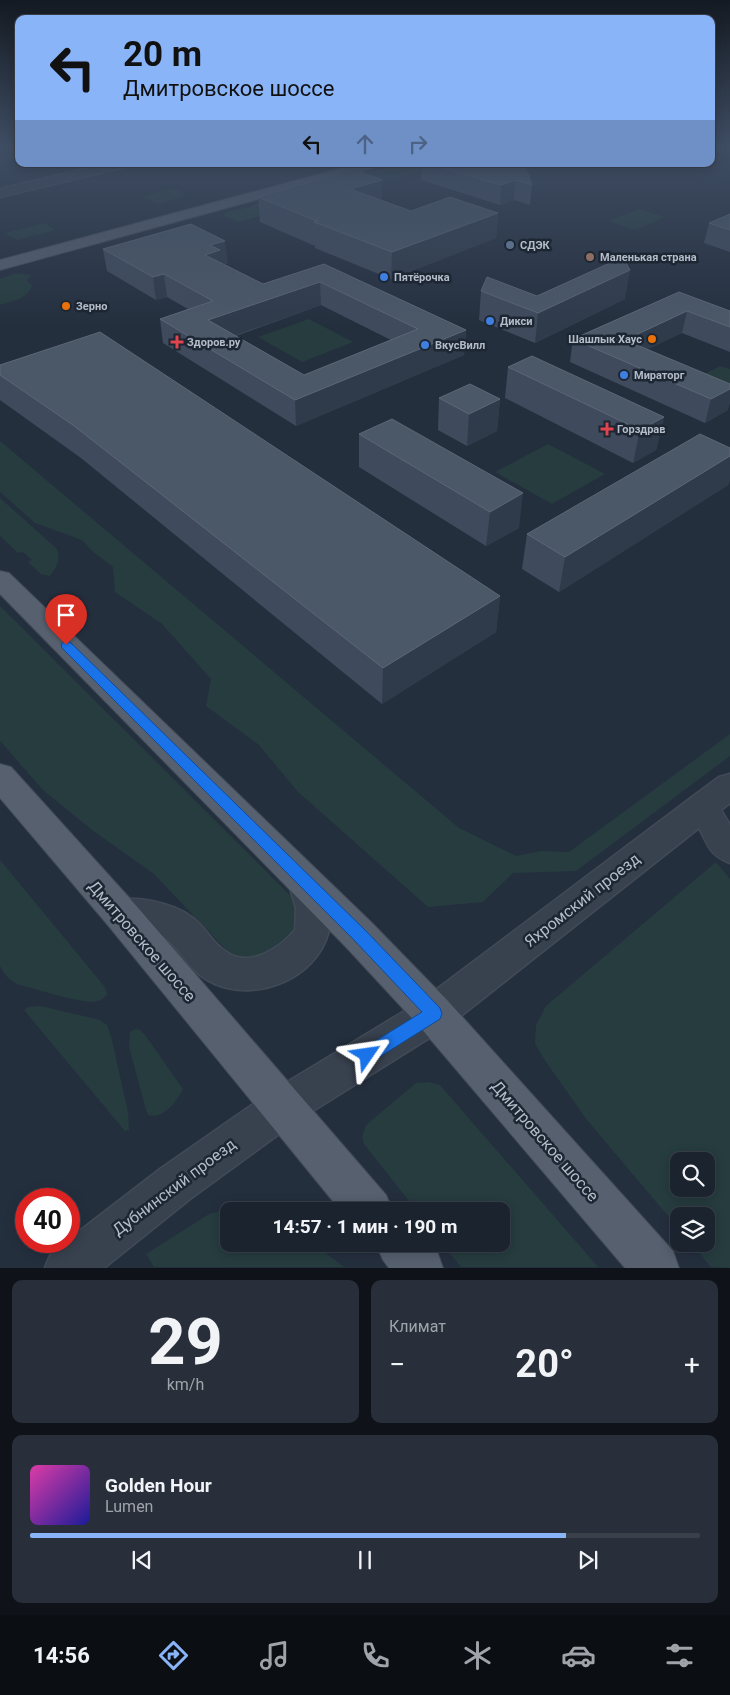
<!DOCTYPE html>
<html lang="ru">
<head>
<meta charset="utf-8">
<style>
  :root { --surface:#1b232e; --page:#282f3a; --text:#f1f3f6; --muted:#a0a4aa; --line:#39404a; --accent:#8ab4f8 }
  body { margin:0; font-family:Roboto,sans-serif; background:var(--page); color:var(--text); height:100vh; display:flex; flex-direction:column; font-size:19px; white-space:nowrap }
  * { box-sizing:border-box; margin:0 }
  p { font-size:16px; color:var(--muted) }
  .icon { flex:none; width:28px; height:28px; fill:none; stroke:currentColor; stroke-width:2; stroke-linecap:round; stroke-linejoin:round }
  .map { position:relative; height:1268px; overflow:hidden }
  .side { display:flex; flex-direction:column; gap:12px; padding:12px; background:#0f1319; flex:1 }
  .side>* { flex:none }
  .banner { position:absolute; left:15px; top:15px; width:700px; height:152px; border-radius:10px; box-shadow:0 2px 12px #0003,0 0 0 1px var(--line); background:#8ab4f8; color:#111; overflow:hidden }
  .fabs { position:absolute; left:670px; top:1152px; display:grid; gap:10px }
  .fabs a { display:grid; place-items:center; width:45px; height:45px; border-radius:10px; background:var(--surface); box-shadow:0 2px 12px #0003,0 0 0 1px var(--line); font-size:25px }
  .speed { position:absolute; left:15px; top:1188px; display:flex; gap:10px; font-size:25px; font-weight:700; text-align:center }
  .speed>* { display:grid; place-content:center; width:65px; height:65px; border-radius:50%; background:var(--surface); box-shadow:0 2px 12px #0003,0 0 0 1px var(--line); line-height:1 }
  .speed .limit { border:8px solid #d22; background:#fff; color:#111 }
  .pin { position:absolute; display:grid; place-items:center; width:42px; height:42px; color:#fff; margin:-51px -21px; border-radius:50% 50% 50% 0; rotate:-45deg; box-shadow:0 0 5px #0007 }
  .pin .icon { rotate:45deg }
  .me { position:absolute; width:55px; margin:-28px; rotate:58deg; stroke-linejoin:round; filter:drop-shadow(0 0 4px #0008) }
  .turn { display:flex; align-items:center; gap:18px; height:105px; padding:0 25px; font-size:22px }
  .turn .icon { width:65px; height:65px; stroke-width:2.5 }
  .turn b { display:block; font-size:35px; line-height:42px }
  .lanes { display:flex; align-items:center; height:48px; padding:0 25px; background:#0003; justify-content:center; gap:25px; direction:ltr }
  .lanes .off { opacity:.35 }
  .big { font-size:38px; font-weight:700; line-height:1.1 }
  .side .widget { flex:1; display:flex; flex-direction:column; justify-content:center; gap:8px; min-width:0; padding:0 18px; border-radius:10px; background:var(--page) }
  .side .dial { align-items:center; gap:0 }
  .dial b { font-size:65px; line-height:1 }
  .song { display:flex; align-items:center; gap:15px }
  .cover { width:60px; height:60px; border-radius:8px; background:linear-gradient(135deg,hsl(320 70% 55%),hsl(240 70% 35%)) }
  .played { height:5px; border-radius:2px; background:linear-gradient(90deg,var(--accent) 80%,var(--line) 80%) }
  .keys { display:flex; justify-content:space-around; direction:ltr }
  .heat { display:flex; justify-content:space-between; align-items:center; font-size:28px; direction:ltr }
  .side .tiles { flex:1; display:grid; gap:12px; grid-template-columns:1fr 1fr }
  .widget:last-child { grid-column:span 2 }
  .trip { position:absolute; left:220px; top:1202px; width:290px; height:50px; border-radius:10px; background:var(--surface); box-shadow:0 2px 12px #0003,0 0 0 1px var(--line); font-weight:700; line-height:50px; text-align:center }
  .dock { display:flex; height:80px; justify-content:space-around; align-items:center; background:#0b0e12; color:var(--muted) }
  .dock .icon { width:35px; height:35px }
  .dock .current { color:var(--accent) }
  .dock b { font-size:22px; color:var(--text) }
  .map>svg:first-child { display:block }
</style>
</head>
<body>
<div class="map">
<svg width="730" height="1268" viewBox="0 0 730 1268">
  <rect width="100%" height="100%" fill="#242f3e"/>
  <path fill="#263c3f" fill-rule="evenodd" d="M448,164L239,222L223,216L226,212L250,207L268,198L360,174L402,165Z
    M173,188L188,195L158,204L142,197Z
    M639,209L665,217L635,230L608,221Z
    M44,223L56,230L17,240L5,233Z
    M16,273L31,275L27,281L32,285C28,299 13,301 0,305V279Z
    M309,319L353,342L302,362L258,337Z
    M720,366L730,369V396L693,380Z
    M0,441L459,828L516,856L541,851L569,852L730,734V756L576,871L513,873L483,902L428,907L298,792L259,745L206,706L211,679L162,624L115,592L113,567L91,550L82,540L35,523L0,492Z
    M548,444L605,474L552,504L495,472Z
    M0,498L56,548C62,558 57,567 50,576L41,574L28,562L32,560L23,552L18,553L0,536Z
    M0,606L291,896L297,908L296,920L293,931L281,945L265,954L253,958L231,955L154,874L92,830L43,790L0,741Z
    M0,860L105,987L107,994C105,997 102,1000 98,1001C85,1005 36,989 20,985C10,981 5,976 0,966Z
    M716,862L730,879V1268L711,1267L691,1244H706V1216H679V1229L587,1120L546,1062L535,1044L536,1025L546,1006ZM679,1161H706V1189H679Z
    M41,1006L100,1020L107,1025L111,1036L128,1112L129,1130L125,1131L24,1010L28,1007Z
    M135,1029L140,1030L145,1035L183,1089C177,1101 163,1120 148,1115L146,1110L129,1047L130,1032Z
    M428,1082L440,1085L598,1267H461L442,1244H501V1211H417L364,1144L362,1137L366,1125L416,1083Z
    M247,1205L261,1211H229V1244H314L344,1267H154L146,1254L209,1214Z"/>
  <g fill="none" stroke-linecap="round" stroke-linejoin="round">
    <g stroke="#414a57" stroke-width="3">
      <path id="minor" d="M106,164H127L125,167L0,197V189Z
        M730,774V803L721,810L730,825V863C710,856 708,845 699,828L447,1027L297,1121L190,1199L104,1268H45C49,1256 55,1243 69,1241V1239L160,1169L269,1093L421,1001L692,797L719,777Z
        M305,868L317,872C331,901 338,929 316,957C290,991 234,1002 200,975C186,964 178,946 163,936C148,927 125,930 108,924L103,913L108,902C131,894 173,902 193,918C205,927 212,942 225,951C248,969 279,949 295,930L296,908L288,882L293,872Z"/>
    </g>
    <g stroke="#414a57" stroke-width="2">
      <path id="major" d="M357,164H377L376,167L0,270V260Z
        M0,571L9,573L372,923L448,1001L673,1251L679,1268H625L420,1027L346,947L0,594Z
        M0,764L11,767L133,902L386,1195L393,1211H341L107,924L0,798Z
        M376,1244H430L437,1251L443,1268H389L383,1260Z"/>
    </g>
    <use href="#minor" fill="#38414e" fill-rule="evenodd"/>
    <use href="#major" fill="#56606e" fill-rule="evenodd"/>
  </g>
  <path fill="#3f4b5c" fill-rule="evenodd" d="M422,164H538L525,168L532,185L530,205L514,200L500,205L421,180Z
    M382,180V201L411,211L498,213L496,238L391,279L315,248V246L260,222L258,197Z
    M730,214V252L704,243L709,223Z
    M103,249L228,263L224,264L263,284L324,264L466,330L464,355L296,426L163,343L160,319L188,309L167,297L156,300L107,271ZM321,305L391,340L304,375L236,336Z
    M481,291L537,296L625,299L535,343L479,320Z
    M679,292L730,311V352L682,333L647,349L728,410L705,423L570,362L573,339Z
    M0,365L500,596L496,632L382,704L81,458L0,400Z
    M508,367L664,417L656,450L633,463L505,398Z
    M439,398L500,399L497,431L467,446L438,430Z
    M359,434L519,528L486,546L359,467Z
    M730,448V479L728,485L559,592L522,569L527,534Z"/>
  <path fill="#2f3b4b" d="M0,148H19V157L0,161Z
    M127,164H146L147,165L128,166Z
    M205,164H223L206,168Z
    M518,164H538L518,170Z
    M382,180V204L350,189Z
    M515,180L514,200L500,205L501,185Z
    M498,213L496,238L391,279L392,252Z
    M225,241L228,263L222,265L205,255L210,245Z
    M630,270L625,299L535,343L538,313Z
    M164,274L167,297L156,300L153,277Z
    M320,282L321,305L211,344L208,320Z
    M687,311L682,333L624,361L625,340Z
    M466,330L464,355L296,426L295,400Z
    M730,389V403L728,410L705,423L711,399Z
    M500,399L497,431L467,446L469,414Z
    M664,417L656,450L633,463L640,430Z
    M730,456V479L728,485L559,592L565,557Z
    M523,493L519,528L486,546L490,512Z
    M500,596L496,632L382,704L383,668Z"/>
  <path fill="#4b5868" stroke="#5c6777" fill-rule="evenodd" d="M430,164H524L532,185L515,180L501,185Z
    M354,169L382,180L350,189L411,211L450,197L498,213L392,252L314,222L317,221L258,197Z
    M730,214V230L709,223Z
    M191,224L225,241L210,245L220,250L205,255L263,284L324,264L466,330L295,400L160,319L213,301L164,274L153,277L103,249ZM320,282L418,329L304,375L208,320Z
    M623,257L630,270L538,313L481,291L487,277L537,296Z
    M679,292L730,311V327L687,311L625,340L730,384V389L711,399L573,339Z
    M100,332L500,596L383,668L73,425L0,375V365Z
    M532,356L664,417L640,430L508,367Z
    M470,384L500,399L469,414L439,398Z
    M392,419L523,493L490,512L359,434Z
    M700,434L730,448V456L565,557L527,534Z"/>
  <linearGradient id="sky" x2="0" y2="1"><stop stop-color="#141a22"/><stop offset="0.45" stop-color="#3f4d63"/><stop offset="1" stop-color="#3f4d63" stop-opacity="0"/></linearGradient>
  <rect width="730" height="326" fill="url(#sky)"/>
  <path fill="#1a73e8" stroke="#114b97" d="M66,641L71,643L365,930L440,1008L442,1014L440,1019L373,1061L367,1064L361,1061L358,1055L361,1050L422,1012L354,940L62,648L61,645L62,643Z"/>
  <circle fill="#5c6f8a" stroke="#1d2633" stroke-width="2" cx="510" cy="245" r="5"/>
  <circle fill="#8d6e63" stroke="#1d2633" stroke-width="2" cx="590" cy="257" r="5"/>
  <g fill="#3f7fe0" stroke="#1d2633" stroke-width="2">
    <circle cx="384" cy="277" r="5"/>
    <circle cx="490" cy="321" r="5"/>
    <circle cx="425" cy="345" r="5"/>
    <circle cx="624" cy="375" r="5"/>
  </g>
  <g fill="#e8710a" stroke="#1d2633" stroke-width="2">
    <circle cx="66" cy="306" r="5"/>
    <circle cx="652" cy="339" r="5"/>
  </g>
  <g fill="#e0444e" stroke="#1d2633" stroke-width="2">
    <path d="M174.5 334.5h5v5h5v5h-5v5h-5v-5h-5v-5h5z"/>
    <path d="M604.5 421.5h5v5h5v5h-5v5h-5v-5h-5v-5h5z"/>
  </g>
  <g text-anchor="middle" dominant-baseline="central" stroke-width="5" stroke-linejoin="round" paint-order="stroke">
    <g font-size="11" font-weight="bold" fill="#b4bcc9" stroke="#1d2633" text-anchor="start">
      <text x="520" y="245">СДЭК</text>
      <text x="600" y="257">Маленькая страна</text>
      <text x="394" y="277">Пятёрочка</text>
      <text x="76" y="306">Зерно</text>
      <text x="500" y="321">Дикси</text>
      <text x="642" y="339" text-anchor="end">Шашлык Хаус</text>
      <text x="187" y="342">Здоров.ру</text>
      <text x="435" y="345">ВкусВилл</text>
      <text x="634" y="375">Мираторг</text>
      <text x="617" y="429">Горздрав</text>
    </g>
    <g font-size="16" fill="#b4bcc9" stroke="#1d2633">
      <text transform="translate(582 900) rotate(-38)">Яхромский проезд</text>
      <text transform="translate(142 941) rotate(49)">Дмитровское шоссе</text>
      <text transform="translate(545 1141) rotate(49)">Дмитровское шоссе</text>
      <text transform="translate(174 1187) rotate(-37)">Дубнинский проезд</text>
    </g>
  </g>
</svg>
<div class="fabs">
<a><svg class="icon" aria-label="search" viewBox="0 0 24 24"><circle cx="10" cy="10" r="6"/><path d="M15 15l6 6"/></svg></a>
<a><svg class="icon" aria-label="layers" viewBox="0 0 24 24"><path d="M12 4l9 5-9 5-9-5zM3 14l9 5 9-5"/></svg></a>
</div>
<div class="speed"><div class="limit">40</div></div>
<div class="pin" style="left:66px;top:645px;background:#d93025"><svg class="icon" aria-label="arrive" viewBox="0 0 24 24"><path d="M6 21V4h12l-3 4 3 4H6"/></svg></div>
<svg class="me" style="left:367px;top:1055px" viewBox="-20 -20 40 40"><path d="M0-17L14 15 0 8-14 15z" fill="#1a73e8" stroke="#fff" stroke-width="4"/></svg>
<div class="trip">14:57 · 1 мин · 190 m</div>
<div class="banner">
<div class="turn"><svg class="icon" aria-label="left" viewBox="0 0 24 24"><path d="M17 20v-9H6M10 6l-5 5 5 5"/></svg><div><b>20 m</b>Дмитровское шоссе</div></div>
<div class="lanes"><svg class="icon" aria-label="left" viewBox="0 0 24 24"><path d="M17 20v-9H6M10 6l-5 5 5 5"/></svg><svg class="icon off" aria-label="ahead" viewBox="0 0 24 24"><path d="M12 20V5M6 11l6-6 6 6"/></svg><svg class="icon off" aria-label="right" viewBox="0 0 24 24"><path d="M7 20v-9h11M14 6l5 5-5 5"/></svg></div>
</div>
</div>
<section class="side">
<div class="tiles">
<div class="widget dial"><b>29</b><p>km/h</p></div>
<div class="widget"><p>Климат</p>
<div class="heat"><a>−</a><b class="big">20°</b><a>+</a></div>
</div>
<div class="widget">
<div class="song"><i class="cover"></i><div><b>Golden Hour</b><p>Lumen</p></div></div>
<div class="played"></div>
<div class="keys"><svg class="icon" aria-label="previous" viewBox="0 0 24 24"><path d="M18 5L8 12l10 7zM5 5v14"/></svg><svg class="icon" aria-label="pause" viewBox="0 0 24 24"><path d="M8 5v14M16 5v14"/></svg><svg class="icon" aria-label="next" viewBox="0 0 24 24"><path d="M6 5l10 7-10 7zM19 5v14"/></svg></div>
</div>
</div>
</section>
<nav class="dock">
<b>14:56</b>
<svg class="icon current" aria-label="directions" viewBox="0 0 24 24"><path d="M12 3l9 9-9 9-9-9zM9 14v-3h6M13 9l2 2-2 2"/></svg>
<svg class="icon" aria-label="music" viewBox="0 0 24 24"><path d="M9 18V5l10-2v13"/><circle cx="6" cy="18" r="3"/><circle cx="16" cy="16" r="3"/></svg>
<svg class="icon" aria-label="phone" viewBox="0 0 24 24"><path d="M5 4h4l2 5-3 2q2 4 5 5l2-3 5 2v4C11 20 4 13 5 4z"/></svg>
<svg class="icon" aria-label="climate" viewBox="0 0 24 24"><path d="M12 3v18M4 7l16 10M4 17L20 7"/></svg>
<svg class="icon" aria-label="car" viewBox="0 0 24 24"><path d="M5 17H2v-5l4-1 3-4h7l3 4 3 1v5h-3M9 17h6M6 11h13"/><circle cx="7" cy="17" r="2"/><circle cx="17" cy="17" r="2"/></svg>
<svg class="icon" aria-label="filters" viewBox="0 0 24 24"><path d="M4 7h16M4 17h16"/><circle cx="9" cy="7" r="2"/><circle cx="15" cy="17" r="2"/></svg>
</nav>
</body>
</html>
